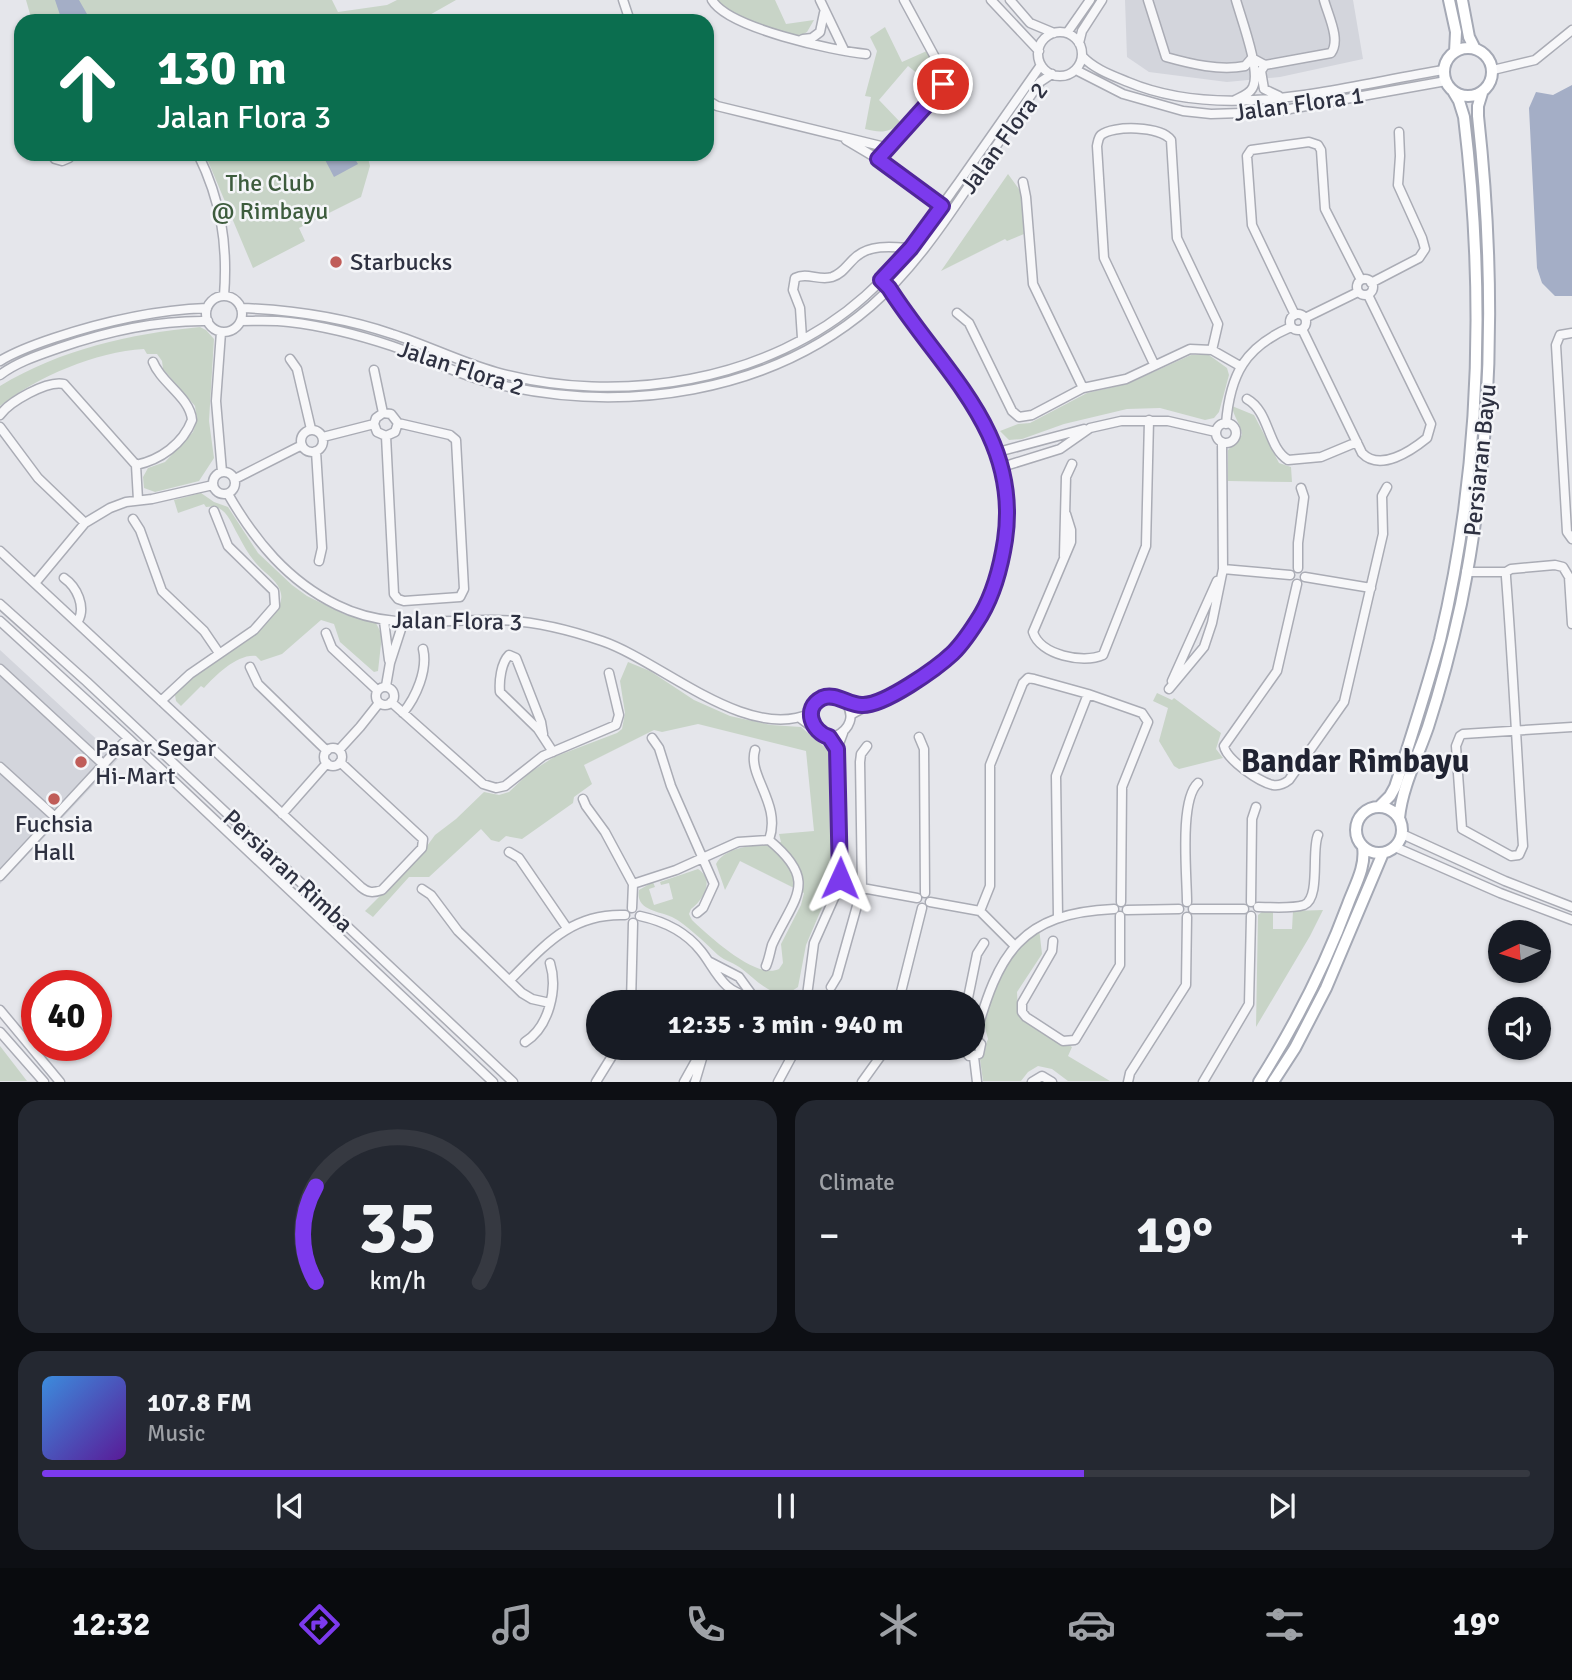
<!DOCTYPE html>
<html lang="en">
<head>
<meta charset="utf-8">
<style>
  :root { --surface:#171b24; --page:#242831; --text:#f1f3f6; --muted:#9ea1a6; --line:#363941; --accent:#7c3aed }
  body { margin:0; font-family:Signika,sans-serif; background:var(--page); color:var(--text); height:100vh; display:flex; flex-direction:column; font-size:26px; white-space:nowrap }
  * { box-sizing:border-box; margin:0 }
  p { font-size:23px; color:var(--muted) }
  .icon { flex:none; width:38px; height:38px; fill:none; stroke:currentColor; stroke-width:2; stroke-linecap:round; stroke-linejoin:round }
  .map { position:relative; height:1082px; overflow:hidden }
  .panel { display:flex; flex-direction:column; gap:18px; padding:18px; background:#0d0f14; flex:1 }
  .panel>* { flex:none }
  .hud { position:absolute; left:14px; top:14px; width:700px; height:147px; border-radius:21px; box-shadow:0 2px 5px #0004; background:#0b6e4f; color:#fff; overflow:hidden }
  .needle { width:46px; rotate:266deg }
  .buttons { position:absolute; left:1488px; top:920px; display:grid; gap:14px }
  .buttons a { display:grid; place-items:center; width:63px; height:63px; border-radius:50%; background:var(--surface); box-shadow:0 2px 5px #0004; font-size:35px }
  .speed { position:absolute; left:21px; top:970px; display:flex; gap:14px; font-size:35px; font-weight:700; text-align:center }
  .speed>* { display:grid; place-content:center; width:91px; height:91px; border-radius:50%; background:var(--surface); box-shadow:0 2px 5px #0004; line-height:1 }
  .speed .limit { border:10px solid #d22; background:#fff; color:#111 }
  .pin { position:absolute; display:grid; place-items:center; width:60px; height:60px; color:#fff; margin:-30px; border:4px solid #fff; border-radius:50%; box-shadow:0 2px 7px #0007 }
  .me { position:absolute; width:77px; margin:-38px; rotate:1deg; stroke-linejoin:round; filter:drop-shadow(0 0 5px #0008) }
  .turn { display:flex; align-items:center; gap:24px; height:147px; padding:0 28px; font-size:32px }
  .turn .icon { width:91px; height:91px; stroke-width:2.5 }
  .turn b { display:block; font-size:49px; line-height:60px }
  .big { font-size:52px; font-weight:800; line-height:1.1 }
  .panel .tile { flex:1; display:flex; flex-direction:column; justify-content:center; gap:10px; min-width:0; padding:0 24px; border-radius:21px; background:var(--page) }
  .panel .dial { align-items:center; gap:0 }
  .dial svg { height:182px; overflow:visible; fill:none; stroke:var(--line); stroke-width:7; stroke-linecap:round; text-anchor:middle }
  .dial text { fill:var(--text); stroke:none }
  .song { display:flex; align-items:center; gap:21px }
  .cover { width:84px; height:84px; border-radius:10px; background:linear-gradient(135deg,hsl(210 70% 55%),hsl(270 70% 35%)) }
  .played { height:7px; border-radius:4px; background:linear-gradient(90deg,var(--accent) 70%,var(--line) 70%) }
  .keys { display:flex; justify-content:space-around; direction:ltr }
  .heat { display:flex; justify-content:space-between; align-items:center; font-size:38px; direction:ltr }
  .panel .tiles { flex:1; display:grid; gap:18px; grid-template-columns:1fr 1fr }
  .tile:last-child { grid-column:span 2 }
  .trip { position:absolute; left:586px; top:990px; width:399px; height:70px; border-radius:35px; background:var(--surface); box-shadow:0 2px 5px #0004; font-weight:800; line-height:70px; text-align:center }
  .tab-bar { display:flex; height:112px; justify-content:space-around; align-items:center; background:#090b0e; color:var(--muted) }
  .tab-bar .icon { width:49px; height:49px }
  .tab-bar .active { color:var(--accent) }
  .tab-bar b { font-size:32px; color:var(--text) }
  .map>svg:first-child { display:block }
</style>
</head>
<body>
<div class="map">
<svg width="1572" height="1082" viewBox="0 0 1572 1082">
  <rect width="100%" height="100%" fill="#e5e6eb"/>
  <path fill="#d3d5dc" d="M1125,0H1353L1363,59L1280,77L1227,82L1149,72L1127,57Z
    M0,650L118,759L0,884Z"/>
  <path fill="#c8d4c7" d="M26,0H332L338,12L387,5L397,0H456L419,21H32Z
    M715,0H775L786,24L814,20L807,32L802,35L792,36L750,25Z
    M885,27L902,62L929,50L937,65L939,77L933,86L908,66L879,100L901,123C888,133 881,133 865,129L871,97L865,96L877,51L870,37Z
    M205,154H367L370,166L361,197L299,228L305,241L253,268Z
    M1008,174L1021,192L1024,234L1007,241L1005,239L941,271Z
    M200,327L206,330L214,339L209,421L214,458L199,481L155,492L144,488L143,477L148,468L165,462L193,432L197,420L195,406L163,369L162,361L157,354H147L144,349C95,352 39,376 0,406V386C61,349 130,334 200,327Z
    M1191,355H1209L1227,368L1229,375L1219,412L1214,418L1205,420L1160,408L1127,409L1064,424L1022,439L1009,440L1000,431L1018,424L1030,423L1087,393L1127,384Z
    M1232,406L1254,415L1279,463L1291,467L1292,482L1228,481V450L1242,435C1241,424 1233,416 1232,406Z
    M201,493L214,502L228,507L258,553L292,585L307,596L346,615L376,623L382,635L378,671L374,672L340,642L334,624L321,620L282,654L261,661L256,656C237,654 216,675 204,688L201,686L181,706L176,701L175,695C179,689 183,683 189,678C208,662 293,622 280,590C276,579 262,571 255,562C248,554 243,544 238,535C230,521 225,503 206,507L204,504L178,513L174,500Z
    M628,662L650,671L694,700L730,716L771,725L801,727L828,750L833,802L829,891L806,945L798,987C776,1004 758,981 742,969C735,963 725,961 718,955C710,948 703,940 694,933C687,927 680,921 672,917C658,911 635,910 639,890L653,882L655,887L649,889L654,905L673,899L669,883L661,885L660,882L698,869C715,880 704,899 691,909L689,914L692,920C709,936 756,980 779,969L783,963L781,944L801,905L804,893L740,861L725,890L716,864C727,844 761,846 781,842L779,834L814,831L806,751L698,724L662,732L654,730L584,765L592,784L574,797L573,803L522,839L506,836L499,842L491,840L481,829L429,877H409L373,917L365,911L419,857L435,835L456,819L484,792L499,795L509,792L529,773L554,757L617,733L622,729L625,713L620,681Z
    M1157,693L1172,700L1174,698L1221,733L1216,749L1223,758L1179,769L1174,766L1159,741L1168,708L1153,701Z
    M1323,910L1310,936L1256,1027L1258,915L1263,911H1273V929H1292L1293,911Z
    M1039,928L1042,954L1017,992L1018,1012L1072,1047L1068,1056L1110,1081H1068L1052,1069L1038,1066L1028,1072L1021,1081H983L980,1059L988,1039L984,1024L996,982L1007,959Z
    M0,1046L27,1081H0Z"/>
  <path fill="#a4aec6" d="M55,0H79L91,21H62Z
    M1572,85V296H1555L1542,283L1537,268L1529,108L1536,92L1553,95Z
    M322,154H352L358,164L334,177Z"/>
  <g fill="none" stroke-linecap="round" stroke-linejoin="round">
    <g stroke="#aaacb5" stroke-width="11">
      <path id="minor" d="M623,0L630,21
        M712,0C728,28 834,51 866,54
        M820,0L844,50
        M991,0L1039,51
        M1010,0L1030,23L1054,33
        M1148,0L1166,57C1191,64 1220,71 1245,66L1252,58
        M1038 54a22 22 0 1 1 44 0a22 22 0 1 1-44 0Z
        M1067,33L1090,0
        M803,39L812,38L820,32L824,13
        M1079,43L1082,31L1102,0
        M1082,56C1094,69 1111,75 1128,82C1226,123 1343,86 1444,70
        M1252,58L1265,65L1331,53C1341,40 1328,15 1324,0
        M1265,65L1261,71L1264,89L1279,96
        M1076,70L1123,94L1183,111L1211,114L1273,112L1446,81
        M1493,70L1535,60L1572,30
        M707,100L717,106L889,148
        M1235,100C1241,97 1250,94 1253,87C1261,71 1241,18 1236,0
        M846,140L878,159L942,206
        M51,154L55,159L62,161L69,158L72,154
        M198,154C221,201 228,244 224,296
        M878,159L939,91L943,84L944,74L904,0
        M1023,182L1026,197L1033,284L1083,388
        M1357 287a8 8 0 1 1 16 0a8 8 0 1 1-16 0Z
        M1371,283L1419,258L1425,249L1422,238L1398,185L1400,156L1399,132
        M206 314a18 18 0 1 1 36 0a18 18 0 1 1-36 0Z
        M241,308C293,310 342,317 392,334C427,345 460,362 496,372C618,406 769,382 865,296C902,263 930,222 959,182C986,143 1014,104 1041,65
        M957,313L969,323L1012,411L1019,417L1032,415L1083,388L1126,379L1190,349L1212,350L1240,366
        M1290 322a8 8 0 1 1 16 0a8 8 0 1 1-16 0Z
        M1295,315L1252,225L1247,156L1251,150L1309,142L1318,145L1321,150L1325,209L1361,280
        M1305,318L1358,292
        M241,321C257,321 273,320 289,322C323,326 359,335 392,346C427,358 460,376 496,384C624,414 769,394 871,306C910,272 940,229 968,187C992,152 1016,117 1040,82L1052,74
        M1302,329L1362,453C1380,472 1411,451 1427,438L1431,424L1368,295
        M221,332L216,401L222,472
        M1572,333L1560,335L1556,345L1567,532L1572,539
        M802,338L800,308L793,290L795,278C807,272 819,281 832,277C844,273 848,263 857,256C871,244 894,247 911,248
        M290,359L297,369L311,429
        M0,361C16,351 36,344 54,338C105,321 154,310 207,308
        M1154,364L1104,258L1097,146C1098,142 1098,138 1101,135C1113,125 1161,126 1171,140L1177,238L1218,324L1212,350
        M374,370L383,413
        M0,375C17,362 39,355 59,348C108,331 156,320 208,321
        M1247,399C1270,412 1267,447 1288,460L1321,457L1357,442
        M0,415C9,402 47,380 64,384L136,465L138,500
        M1216 433a10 10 0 1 1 20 0a10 10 0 1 1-20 0Z
        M1226,424C1230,374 1245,347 1291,327
        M0,427L38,478L85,523
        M301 441a11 11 0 1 1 22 0a11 11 0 1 1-22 0Z
        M386,436L394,594L398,599L404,601L460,597L464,589L456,440L450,435L398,423
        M323,437L374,424L376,418L383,413L391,414L398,423L395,432L386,436L377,432L374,424
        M316,451L322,548L319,561
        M998,452L1084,429
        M136,465C160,460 183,444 192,420C190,397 161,383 153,362
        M1002,467L1060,449L1090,428L1121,421H1168L1216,432
        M213 483a11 11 0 1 1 22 0a11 11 0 1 1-22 0Z
        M235,479L302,445
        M228,494C255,541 288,581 337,605C389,631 439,619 494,620C531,620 567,629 602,641C661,661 747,743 811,713
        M1066,514L1071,530V542L1033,632C1040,655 1083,664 1103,655L1146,546L1149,420
        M133,519L140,530L162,591L204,631L219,653
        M0,551L361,887C368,893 373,893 382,890L422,848L423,839L340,762
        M1064,556L1066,477L1072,464
        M1298,568V543L1304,497L1301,488
        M1223,569L1290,575
        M1466,572H1506L1511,569L1555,565L1563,567L1569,577L1572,624
        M1506,572V577C1513,667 1517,756 1523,846L1519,855L1511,856L1462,829L1456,746L1460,736L1463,734L1572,727
        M1305,577L1371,588
        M64,578C77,587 86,607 78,621
        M36,582L85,523L110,508L126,502L152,499L213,485
        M1297,584L1277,671L1224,746C1226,759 1259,782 1273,785C1279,786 1284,784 1289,780L1344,702L1383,534L1382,496L1387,487
        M0,604L87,682L513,1082
        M0,621L128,738L493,1082
        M384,621L389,660
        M326,633L332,648L377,690
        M250,667L258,684L327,751
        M0,669L104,765
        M1172,681L1217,581
        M386,686L390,663L403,623
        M376 696a9 9 0 1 1 18 0a9 9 0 1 1-18 0Z
        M1169,689L1204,647L1212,623L1223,569L1222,442
        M161,701L190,674L254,630L275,606L274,591L228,546L214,511
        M391,702L483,784L496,788L505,786L543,756L616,725L619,715L609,673
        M403,713C416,697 428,670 423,649
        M811,715L817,702C829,693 834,698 846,703C851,705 860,705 865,706
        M851,715C863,707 876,703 889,696C911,686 932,671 951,654C1001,611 1016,530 1002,467C998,447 987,427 977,409L886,285
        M800,718L823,735L836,736C850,729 855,716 846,703
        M543,734L541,722L516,658L509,655C501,663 499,681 500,692L538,729L553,752
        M919,737L924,749L925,893
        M652,738L659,748L671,786L714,884L703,908L697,913
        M324 757a9 9 0 1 1 18 0a9 9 0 1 1-18 0Z
        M339,750L360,727L379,703
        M755,750C747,776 782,804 769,840
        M0,767L55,817
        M583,799L586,806L605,832L633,884
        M282,814L327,763
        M1402,834L1505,881L1572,907
        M1395,847L1500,893L1572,920
        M509,852L519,858L567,928
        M0,876L128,738
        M862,888L917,898
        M422,889L431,895L458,931L522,993L532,999L550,1003
        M930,902L980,911L1015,946
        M1187,902C1187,876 1179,800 1198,783
        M1251,902L1252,819L1256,807
        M1258,907C1272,907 1291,909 1304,905C1321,898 1311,850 1318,835
        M632,908L633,884L676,870L738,842L769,840
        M1193,909H1244
        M1127,910L1179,909
        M980,911L990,886V765L1023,683L1028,678L1034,679L1088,694
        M640,916C663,921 686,932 701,951C710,962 716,976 727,986C737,995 750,997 762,1003
        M1058,917L1056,776L1088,694L1142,713L1148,722L1122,787L1121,902
        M1053,941L1052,951L1022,1003V1012L1026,1017L1063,1041L1075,1040L1120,965V916
        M710,962L739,977L755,999
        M766,966C769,959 770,952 772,945C794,897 820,882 769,840
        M510,980C545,945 571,913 625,915
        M831,987L837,977L862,888L860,762L861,754L867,746
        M631,1003L633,923
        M708,1003L710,1000
        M806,1003L814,943L838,889L841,848L837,749L843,733
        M901,1003V992L922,908
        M967,1003L977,954L984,943
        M0,1010L60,1082
        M0,1032L44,1082
        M975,1038C998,954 1020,913 1114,909
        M525,1042C549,1027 558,989 550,963
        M963,1048L969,1056L979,1054L981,1044L973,1037
        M974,1057L977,1082
        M596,1082L617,1048
        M684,1082L703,1048
        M695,1082L703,1055
        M778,1082L792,1056L794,1048
        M862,1082L885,1050
        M1032,1082L1042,1076L1052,1082
        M1128,1082L1130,1073L1186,985L1187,917
        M1203,1082L1249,1004L1251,916"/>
    </g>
    <g stroke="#a5a9b5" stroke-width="14">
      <path id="major" d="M1449,0L1456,32L1455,52
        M1462,0L1469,37L1475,49
        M1444 72a24 24 0 1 1 48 0a24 24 0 1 1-48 0Z
        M1380,806L1390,796L1395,787C1411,738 1427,689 1440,640C1481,469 1485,291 1464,117L1459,101L1453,91
        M1356 830a23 23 0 1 1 46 0a23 23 0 1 1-46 0Z
        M1399,818C1402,787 1418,756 1428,727C1441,687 1452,645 1461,604C1494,442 1496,280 1478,116V106L1482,93
        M1259,1082C1295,1025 1325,966 1348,904C1355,885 1366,867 1363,847
        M1273,1082L1295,1048L1326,988L1383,853"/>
    </g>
    <use href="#minor" stroke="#f7f7f9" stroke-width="8"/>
    <use href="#major" stroke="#fff" stroke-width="10"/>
  </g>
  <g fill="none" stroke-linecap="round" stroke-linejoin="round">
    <g stroke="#51269a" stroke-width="18">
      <path id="route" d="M840,878L837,749L829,737C812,732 802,708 822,698C835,692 848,705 862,705C884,706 937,668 953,653C964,642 973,628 981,615C995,591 1001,566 1005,540C1021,432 941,370 889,288L881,280L911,248L942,206L878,159L939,91L943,84"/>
    </g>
    <use href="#route" stroke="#7c3aed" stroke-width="12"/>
  </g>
  <g fill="#c05d59" stroke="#f4f5f8" stroke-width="2.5">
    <circle cx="336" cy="262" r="7"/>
    <circle cx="81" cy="762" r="7"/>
    <circle cx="54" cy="799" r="7"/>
  </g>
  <g text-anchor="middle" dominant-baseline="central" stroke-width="5" stroke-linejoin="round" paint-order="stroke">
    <g font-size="24" fill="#2e3141" stroke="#f4f5f8">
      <text transform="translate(1299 104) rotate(-8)">Jalan Flora 1</text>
      <text transform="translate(1004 138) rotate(-54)">Jalan Flora 2</text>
      <text transform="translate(461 368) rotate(18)">Jalan Flora 2</text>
      <text transform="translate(1480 460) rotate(-84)">Persiaran Bayu</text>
      <text transform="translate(457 621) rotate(1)">Jalan Flora 3</text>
      <text transform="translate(288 871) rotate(43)">Persiaran Rimba</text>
    </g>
    <g font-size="24" fill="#3d5c3d" stroke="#f4f5f8">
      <text x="270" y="183">The Club<tspan x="270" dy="28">@ Rimbayu</tspan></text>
    </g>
    <g font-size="24" fill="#2e3141" stroke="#f4f5f8" text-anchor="start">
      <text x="350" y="262">Starbucks</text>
      <text x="95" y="748">Pasar Segar<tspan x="95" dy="28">Hi-Mart</tspan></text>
      <text x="54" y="824" text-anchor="middle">Fuchsia<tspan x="54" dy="28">Hall</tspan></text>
    </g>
    <g font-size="32" font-weight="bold" fill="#202332" stroke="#f4f5f8">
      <text x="1355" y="761">Bandar Rimbayu</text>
    </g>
  </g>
</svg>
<div class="buttons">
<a><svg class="needle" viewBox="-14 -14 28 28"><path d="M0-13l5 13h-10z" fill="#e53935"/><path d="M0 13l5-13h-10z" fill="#9ea1a6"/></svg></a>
<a><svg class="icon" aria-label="sound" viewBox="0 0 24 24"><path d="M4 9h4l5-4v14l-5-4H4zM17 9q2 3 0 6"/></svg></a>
</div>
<div class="speed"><div class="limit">40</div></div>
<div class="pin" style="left:943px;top:84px;background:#d93025"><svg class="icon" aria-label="arrive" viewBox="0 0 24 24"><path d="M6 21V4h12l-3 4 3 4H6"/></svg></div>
<svg class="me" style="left:840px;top:878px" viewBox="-20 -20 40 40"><path d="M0-17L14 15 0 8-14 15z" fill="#7c3aed" stroke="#fff" stroke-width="4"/></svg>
<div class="trip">12:35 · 3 min · 940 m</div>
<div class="hud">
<div class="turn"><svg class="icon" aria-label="ahead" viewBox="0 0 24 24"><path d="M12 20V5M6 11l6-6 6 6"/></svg><div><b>130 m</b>Jalan Flora 3</div></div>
</div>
</div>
<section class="panel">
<div class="tiles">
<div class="tile dial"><svg viewBox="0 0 100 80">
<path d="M14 69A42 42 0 1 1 86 69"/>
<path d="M14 69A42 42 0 0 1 14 27" stroke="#7c3aed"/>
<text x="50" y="56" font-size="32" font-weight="700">35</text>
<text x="50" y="72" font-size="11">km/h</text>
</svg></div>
<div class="tile"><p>Climate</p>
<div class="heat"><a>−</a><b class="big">19°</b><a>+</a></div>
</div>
<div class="tile">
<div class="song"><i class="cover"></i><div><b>107.8 FM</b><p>Music</p></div></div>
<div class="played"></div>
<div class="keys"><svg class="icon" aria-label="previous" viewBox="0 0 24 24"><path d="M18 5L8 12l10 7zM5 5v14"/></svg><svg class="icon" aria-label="pause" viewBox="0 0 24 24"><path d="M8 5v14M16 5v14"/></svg><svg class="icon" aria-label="next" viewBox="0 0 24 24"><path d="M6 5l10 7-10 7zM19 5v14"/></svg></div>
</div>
</div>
</section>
<nav class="tab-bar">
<b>12:32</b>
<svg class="icon active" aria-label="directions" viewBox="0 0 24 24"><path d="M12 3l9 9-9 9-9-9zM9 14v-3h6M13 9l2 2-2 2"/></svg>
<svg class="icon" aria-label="music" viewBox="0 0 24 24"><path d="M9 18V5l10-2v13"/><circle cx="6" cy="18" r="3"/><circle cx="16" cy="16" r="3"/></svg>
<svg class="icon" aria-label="phone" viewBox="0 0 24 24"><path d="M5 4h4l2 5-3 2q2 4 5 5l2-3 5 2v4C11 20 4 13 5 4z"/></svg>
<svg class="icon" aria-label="climate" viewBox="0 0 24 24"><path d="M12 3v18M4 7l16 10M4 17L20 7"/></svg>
<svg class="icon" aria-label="car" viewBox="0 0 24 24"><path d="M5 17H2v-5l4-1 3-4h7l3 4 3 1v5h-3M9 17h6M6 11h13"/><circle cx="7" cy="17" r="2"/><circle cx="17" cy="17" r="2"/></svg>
<svg class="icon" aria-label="filters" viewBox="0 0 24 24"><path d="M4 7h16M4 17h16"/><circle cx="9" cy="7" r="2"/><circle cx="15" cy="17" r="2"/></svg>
<b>19°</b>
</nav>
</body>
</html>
